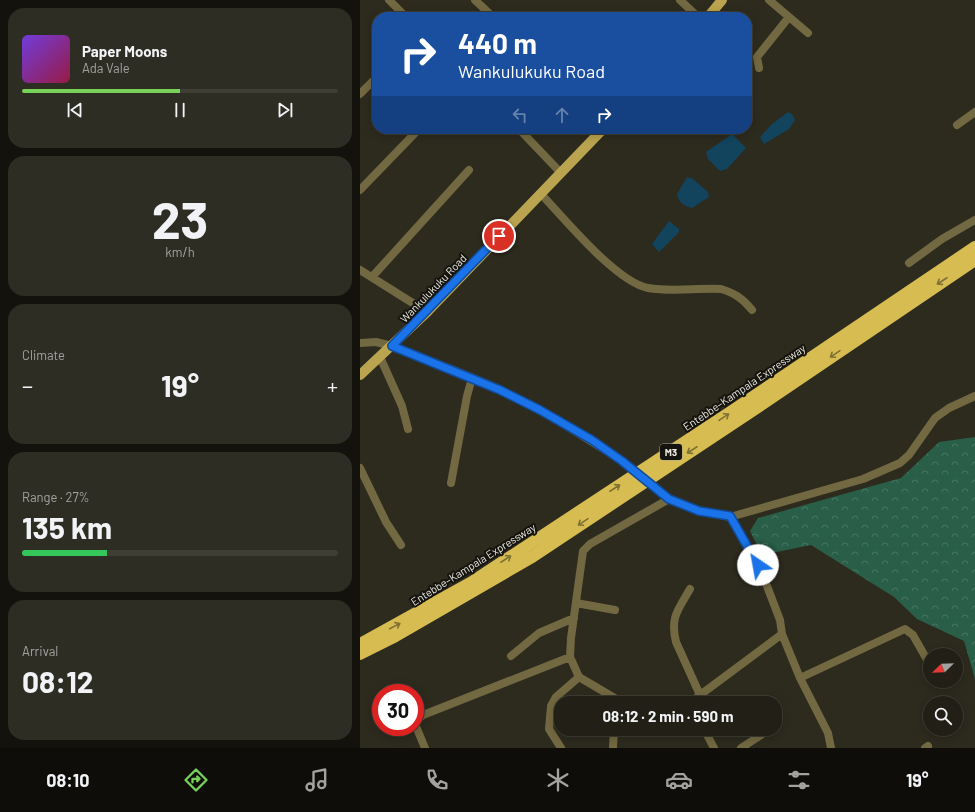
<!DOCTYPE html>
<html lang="en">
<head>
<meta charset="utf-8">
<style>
  :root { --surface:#222016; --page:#2e2d23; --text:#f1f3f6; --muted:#a2a3a1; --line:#3f3e35; --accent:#78d158 }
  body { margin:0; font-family:Barlow,sans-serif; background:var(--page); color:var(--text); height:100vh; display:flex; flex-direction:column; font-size:15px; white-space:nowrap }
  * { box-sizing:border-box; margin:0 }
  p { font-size:13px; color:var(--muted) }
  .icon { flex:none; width:22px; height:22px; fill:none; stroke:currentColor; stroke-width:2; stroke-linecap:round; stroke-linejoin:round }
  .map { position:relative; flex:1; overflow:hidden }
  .panel { display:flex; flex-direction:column; gap:8px; padding:8px; background:#13120c; width:360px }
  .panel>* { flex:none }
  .hud { position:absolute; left:12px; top:12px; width:380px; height:122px; border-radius:16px; box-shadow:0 2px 10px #0003,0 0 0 1px var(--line); background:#1a4fa0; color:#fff; overflow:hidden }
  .needle { width:26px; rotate:247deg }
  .controls { position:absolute; left:563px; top:648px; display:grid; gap:8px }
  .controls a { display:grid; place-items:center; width:40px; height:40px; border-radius:50%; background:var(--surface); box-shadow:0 2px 10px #0003,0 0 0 1px var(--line); font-size:20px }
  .speed { position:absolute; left:12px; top:684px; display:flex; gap:8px; font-size:20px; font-weight:700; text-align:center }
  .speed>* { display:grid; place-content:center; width:52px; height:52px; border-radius:50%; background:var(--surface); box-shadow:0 2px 10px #0003,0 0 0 1px var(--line); line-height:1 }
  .speed .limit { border:6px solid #d22; background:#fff; color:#111 }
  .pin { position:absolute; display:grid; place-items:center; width:34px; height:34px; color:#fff; margin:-17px; border:2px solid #fff; border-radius:50%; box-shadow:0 1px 4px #0007 }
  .me { position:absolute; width:44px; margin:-22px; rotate:327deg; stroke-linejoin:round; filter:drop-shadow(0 0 3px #0008) }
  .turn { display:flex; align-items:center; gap:14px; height:84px; padding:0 20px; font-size:18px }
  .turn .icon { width:52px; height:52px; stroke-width:2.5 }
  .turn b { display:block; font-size:28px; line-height:34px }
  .lanes { display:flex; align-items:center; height:38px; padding:0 20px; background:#0003; justify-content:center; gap:20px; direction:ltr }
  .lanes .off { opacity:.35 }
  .big { font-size:30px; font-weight:700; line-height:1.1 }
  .panel .card { flex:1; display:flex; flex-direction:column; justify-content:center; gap:6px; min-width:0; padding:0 14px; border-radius:16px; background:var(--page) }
  .panel .dial { align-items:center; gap:0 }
  .dial b { font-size:52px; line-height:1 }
  .song { display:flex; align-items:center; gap:12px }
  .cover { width:48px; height:48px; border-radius:6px; background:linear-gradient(135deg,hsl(260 70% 55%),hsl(340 70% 35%)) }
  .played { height:4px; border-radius:2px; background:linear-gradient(90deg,var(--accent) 50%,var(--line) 50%) }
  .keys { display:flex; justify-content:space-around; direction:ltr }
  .heat { display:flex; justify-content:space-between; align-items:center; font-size:22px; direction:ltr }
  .charge { height:6px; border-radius:3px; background:linear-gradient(90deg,#34c759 27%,var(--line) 0) }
  .trip { position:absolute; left:194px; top:696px; width:228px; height:40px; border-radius:16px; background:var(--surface); box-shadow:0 2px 10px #0003,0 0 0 1px var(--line); font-weight:700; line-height:40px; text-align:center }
  .menu { display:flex; height:64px; justify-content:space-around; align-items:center; background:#0e0d09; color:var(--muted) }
  .menu .icon { width:28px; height:28px }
  .menu .selected { color:var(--accent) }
  .menu b { font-size:18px; color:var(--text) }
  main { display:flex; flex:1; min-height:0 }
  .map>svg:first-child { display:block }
</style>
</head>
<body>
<main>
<section class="panel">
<div class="card">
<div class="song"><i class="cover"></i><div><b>Paper Moons</b><p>Ada Vale</p></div></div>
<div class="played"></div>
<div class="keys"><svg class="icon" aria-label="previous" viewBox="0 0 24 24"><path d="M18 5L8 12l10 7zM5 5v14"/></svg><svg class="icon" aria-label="pause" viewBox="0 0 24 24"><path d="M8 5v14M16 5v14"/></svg><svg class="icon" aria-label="next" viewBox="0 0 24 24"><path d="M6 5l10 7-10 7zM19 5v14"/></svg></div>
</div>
<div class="card dial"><b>23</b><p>km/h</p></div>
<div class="card"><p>Climate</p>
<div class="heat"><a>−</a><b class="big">19°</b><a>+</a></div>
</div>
<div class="card"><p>Range · 27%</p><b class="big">135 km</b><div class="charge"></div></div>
<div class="card"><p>Arrival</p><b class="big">08:12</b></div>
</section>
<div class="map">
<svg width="615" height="748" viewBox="0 0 615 748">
  <defs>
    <pattern id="forest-crowns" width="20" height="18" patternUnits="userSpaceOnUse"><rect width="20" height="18" fill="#295e48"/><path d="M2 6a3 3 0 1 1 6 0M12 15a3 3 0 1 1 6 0" fill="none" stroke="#487562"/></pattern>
  </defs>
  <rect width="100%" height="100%" fill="#2d2a1e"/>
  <path fill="url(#forest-crowns)" d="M615,437V679L604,641L557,619L534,597L451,545L402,555L390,531L398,518L541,478L579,442Z"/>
  <path fill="#12445e" d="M428,112L432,114L435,120L429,129L404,144L400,137L412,124Z
    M372,134L386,148L367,169L360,171L348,159L346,152Z
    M327,177L333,179L348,192L349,197L332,208C324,206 319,203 317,194Z
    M309,221L319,229V232L299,252L292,244Z"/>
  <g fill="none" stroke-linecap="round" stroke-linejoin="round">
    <path stroke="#726841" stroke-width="8" d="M29,0L46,17
      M115,0L133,17
      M320,0L338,17
      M409,0L448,33
      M399,68L397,57L429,17
      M0,94L17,77
      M597,125L615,112
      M159,129L201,173
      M0,190L59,129
      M181,194C204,218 256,282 288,288C311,292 337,288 361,289C375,293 383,299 392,310
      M549,263L582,239L615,220
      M0,270L67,312
      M12,277L109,170
      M0,343L16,342L32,346C69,361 107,374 142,391C184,411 223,436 262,461
      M20,357L42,406L48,429
      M0,468L26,522L41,545
      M91,483L107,396L112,378
      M370,517L402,573L420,620L422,634L440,678L468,733L471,748
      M330,589C318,610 310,617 316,642L340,695
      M216,603L255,610
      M422,634L332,701L258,700L219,677L210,657L211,638L223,551L230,544L309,499L339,511L370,517L503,479L540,463L549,455L575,418L589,408L615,396
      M151,656L179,633L214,618
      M440,678L545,629L553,635L570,665
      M55,722L63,715L210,657
      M55,724L65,748
      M344,729L354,748
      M201,748L189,729L191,706L196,697L219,677
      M253,748L254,729
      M381,748L404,733
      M565,748L568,746"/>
    <path stroke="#baa44f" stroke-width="10" d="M348,17L362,0
      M0,375L67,312L243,129"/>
    <path stroke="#d7bc52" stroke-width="12" d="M0,644L112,582L372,411L615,247
      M0,654L32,638L172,557L398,407L615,260"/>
    <path stroke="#726841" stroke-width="8" d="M262,461L299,490"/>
  </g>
  <defs><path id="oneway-shaft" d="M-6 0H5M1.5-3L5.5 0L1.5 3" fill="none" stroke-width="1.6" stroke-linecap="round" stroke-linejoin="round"/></defs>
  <g stroke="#7f7033">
    <use href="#oneway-shaft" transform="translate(582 281) rotate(147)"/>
    <use href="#oneway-shaft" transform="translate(475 354) rotate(146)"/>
    <use href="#oneway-shaft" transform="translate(364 417) rotate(-34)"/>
    <use href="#oneway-shaft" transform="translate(332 450) rotate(147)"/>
    <use href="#oneway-shaft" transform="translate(255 488) rotate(-33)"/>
    <use href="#oneway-shaft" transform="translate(223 522) rotate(146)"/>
    <use href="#oneway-shaft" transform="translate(146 559) rotate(-33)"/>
    <use href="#oneway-shaft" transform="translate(35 626) rotate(-28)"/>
  </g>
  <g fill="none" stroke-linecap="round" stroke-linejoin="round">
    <g stroke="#114b97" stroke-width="10">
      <path id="route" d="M139,236L32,346L140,390L180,410L232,440L262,461L309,499L339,511L370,516L398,565"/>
    </g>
    <use href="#route" stroke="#1a73e8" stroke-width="7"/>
  </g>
  <g text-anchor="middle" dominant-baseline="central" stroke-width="4" stroke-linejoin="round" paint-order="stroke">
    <rect fill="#14130d" stroke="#aaa9a1" stroke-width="1" x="300" y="444" width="22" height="16" rx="3"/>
    <g font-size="10" font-weight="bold" fill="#ebe9e1">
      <text x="311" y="452">M3</text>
    </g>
    <g font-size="11" fill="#ebe9e1" stroke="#14130d">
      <text transform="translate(73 288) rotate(-46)">Wankulukuku Road</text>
      <text transform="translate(384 387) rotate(-34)">Entebbe–Kampala Expressway</text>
      <text transform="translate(113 564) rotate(-32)">Entebbe–Kampala Expressway</text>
    </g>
  </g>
</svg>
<div class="controls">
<a><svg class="needle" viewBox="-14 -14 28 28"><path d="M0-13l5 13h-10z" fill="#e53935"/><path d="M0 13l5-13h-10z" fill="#a2a3a1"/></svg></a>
<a><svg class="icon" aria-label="search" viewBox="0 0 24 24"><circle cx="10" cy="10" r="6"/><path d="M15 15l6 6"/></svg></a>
</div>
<div class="speed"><div class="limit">30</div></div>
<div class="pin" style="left:139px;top:236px;background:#d93025"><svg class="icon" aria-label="arrive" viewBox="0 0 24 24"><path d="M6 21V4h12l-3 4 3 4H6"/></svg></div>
<svg class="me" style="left:398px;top:565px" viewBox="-20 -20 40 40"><circle r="19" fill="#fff"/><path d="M0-13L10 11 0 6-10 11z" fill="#1a73e8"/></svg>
<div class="trip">08:12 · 2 min · 590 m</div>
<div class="hud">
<div class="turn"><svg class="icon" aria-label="right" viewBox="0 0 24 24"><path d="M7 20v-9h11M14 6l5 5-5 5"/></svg><div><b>440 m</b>Wankulukuku Road</div></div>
<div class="lanes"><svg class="icon off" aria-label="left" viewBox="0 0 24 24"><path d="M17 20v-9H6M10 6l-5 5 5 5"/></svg><svg class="icon off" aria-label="ahead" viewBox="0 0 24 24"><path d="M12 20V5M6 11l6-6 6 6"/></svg><svg class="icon" aria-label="right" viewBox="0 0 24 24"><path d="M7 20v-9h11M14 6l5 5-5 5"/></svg></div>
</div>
</div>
</main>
<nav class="menu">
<b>08:10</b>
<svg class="icon selected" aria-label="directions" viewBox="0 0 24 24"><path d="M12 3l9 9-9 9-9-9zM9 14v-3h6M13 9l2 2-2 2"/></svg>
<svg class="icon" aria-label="music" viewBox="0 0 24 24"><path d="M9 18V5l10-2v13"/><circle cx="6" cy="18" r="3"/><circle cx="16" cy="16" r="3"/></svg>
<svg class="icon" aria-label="phone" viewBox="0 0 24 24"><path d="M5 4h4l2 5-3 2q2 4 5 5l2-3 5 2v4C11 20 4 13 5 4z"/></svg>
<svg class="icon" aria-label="climate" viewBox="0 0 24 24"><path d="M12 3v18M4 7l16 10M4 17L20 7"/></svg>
<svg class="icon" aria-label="car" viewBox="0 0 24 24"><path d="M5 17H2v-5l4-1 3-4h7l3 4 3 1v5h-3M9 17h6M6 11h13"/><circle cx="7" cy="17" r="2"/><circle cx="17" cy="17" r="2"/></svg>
<svg class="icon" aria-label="filters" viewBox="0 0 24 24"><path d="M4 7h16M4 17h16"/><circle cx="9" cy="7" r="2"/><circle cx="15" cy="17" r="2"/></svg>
<b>19°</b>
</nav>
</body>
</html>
